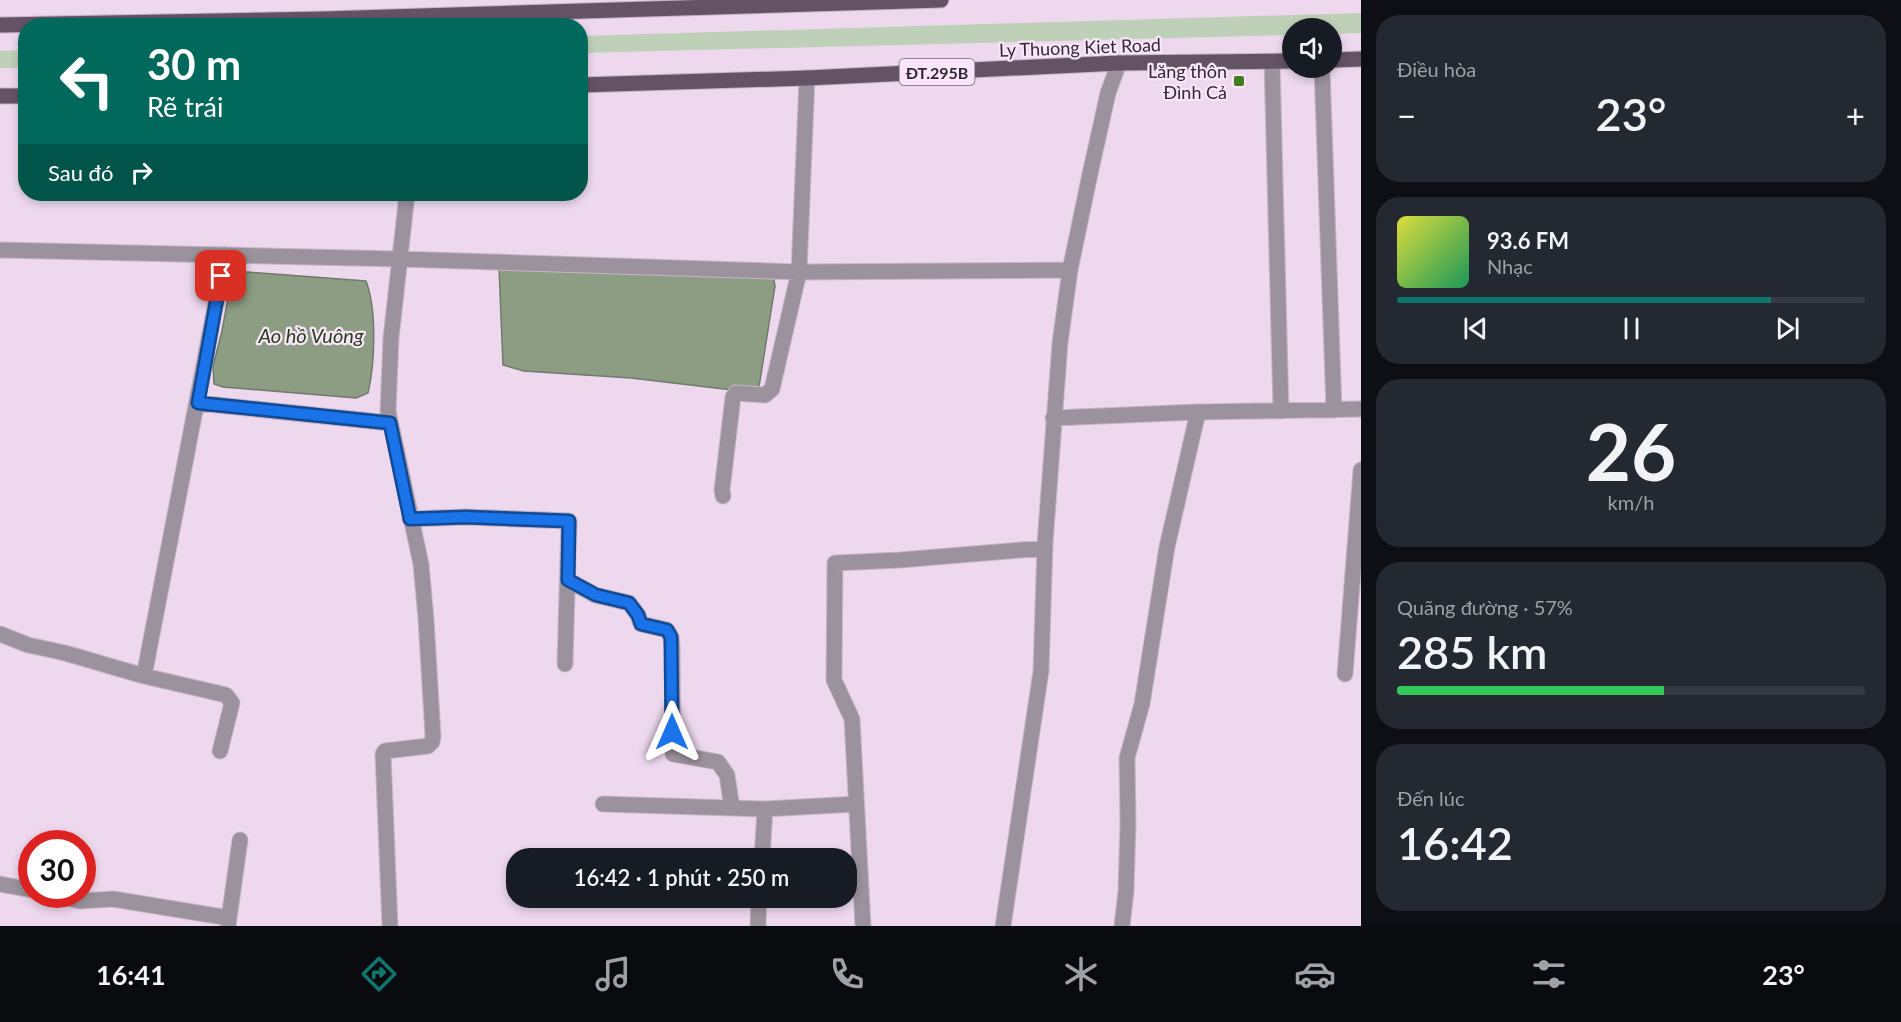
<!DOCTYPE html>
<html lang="vi">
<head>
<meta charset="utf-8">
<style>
  :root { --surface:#171b24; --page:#242831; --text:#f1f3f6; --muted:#9ea1a6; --line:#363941; --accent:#0f766e }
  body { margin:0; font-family:Lato,sans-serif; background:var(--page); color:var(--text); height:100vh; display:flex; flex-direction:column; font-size:22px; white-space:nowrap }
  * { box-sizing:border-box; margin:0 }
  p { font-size:20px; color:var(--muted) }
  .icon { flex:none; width:33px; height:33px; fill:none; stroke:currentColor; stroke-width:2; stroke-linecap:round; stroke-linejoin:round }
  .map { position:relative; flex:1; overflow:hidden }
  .drawer { display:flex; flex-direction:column; gap:15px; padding:15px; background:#0d0f14; width:540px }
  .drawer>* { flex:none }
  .top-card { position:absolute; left:18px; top:18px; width:570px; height:183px; border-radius:24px; box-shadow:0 3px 9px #0003; background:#00695c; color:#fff; overflow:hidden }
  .fabs { position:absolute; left:1282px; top:18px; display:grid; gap:12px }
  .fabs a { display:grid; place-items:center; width:60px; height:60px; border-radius:50%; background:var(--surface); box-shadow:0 3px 9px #0003; font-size:30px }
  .speed { position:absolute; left:18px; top:830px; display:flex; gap:12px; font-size:30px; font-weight:700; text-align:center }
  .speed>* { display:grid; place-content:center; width:78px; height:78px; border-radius:50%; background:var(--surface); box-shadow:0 3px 9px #0003; line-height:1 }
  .speed .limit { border:9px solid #d22; background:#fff; color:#111 }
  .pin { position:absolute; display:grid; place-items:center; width:51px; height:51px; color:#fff; margin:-26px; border-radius:12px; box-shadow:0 3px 9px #0006 }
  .me { position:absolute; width:66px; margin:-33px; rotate:0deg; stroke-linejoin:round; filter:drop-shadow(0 0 4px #0008) }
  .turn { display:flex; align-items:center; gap:21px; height:126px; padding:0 30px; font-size:27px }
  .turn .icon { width:78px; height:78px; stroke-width:2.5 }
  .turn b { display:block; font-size:42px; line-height:51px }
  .then { display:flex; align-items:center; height:57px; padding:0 30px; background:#0003; gap:12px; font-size:22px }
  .big { font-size:45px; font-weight:600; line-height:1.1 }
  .drawer .widget { flex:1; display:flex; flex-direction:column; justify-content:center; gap:9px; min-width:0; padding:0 21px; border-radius:24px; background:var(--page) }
  .drawer .dial { align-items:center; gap:0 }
  .dial b { font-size:78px; line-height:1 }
  .song { display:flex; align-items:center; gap:18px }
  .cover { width:72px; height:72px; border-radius:9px; background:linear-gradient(135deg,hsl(60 70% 55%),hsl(150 70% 35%)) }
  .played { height:6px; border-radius:3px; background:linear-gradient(90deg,var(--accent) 80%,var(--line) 80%) }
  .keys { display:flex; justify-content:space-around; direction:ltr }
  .heat { display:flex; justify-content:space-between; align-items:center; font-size:33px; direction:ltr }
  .charge { height:9px; border-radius:4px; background:linear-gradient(90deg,#34c759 57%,var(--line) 0) }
  .trip { position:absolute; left:506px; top:848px; width:351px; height:60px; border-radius:24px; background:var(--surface); box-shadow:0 3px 9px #0003; font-weight:600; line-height:60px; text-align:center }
  .dock { display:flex; height:96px; justify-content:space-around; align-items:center; background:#090b0e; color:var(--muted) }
  .dock .icon { width:42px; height:42px }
  .dock .active { color:var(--accent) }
  .dock b { font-size:27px; color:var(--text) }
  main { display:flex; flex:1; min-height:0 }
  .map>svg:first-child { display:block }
</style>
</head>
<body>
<main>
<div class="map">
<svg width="1361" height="926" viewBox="0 0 1361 926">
  <rect width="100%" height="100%" fill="#edd8ee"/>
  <path fill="#bfd0b9" d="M1361,13V33L1332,34V28H1293V35L581,53V36Z
    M25,50V68H0V51Z"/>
  <path fill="#8c9d84" stroke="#717a6b" stroke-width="1.5" d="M499,267L772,269L775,286L759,387L741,391L631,378L524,371L503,365Z
    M233,271L366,281C377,310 375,363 368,393L356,398L223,387L214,384L213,366L222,331Z"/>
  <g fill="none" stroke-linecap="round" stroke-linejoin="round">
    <g stroke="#c7b5c8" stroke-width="17">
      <path id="minor" d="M1272,62L1281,411
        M1322,68L1334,410
        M0,250L399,259L799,272L1070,270
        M198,403L390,423
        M1053,418L1198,412L1361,409
        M723,496L722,490L733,397L736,393L765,395L772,389L799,272L807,78
        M410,519L466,517L569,521L565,664
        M568,580L595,595L629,603L638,615L641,624L667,630L671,637L672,646L673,754L718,762L727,775L732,808
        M0,634L28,645L65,653L144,676L226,695L232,703L220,751
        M1345,674L1361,470
        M144,676L225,255
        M603,804L765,809L856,804
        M762,858L765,809
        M0,884L32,890
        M49,894L80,901L113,899L229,918
        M228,926L240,840
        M390,926L383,754L385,751L428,746L432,742L433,736L426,619L421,564L388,411L391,338L407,194
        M758,926L759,897
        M863,926L852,719L834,680L835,563L900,560L1045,548
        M1003,926L1041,671L1045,543L1060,343L1070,270L1090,174L1108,93L1119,63
        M1122,926L1126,891L1128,823L1127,758L1142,704L1167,547L1198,412"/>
    </g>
    <g stroke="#c7b5c8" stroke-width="17">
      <path id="major" d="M0,25L324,19L941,0
        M1332,60L1361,59
        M580,85L807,78L1119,63L1293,61
        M0,96H26"/>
    </g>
    <use href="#minor" stroke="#9c929d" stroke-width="15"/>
    <use href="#major" stroke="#645365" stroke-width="15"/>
  </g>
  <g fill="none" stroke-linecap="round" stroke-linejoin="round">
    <g stroke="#114b97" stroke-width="15">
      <path id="route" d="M221,276L198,403L390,423L410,519L466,517L569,521L568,580L596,595L629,603L638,615L641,624L667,630L671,637L672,732"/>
    </g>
    <use href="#route" stroke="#1a73e8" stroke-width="10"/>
  </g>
  <rect fill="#407e1c" stroke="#fae5fb" stroke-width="2" x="1233" y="75" width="12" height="12" rx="3"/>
  <g text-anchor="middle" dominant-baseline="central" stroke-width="4.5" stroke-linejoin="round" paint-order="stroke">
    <rect fill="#fae5fb" stroke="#6d626e" stroke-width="1.5" x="899.5" y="59" width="75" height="26" rx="4.5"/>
    <g font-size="16" font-weight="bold" fill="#312a32">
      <text x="937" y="72">ĐT.295B</text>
    </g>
    <g font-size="18" fill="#312a32" stroke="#fae5fb">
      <text transform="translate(1080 47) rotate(-2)">Ly Thuong Kiet Road</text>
    </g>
    <g font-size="18" fill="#312a32" stroke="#fae5fb" text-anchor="end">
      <text x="1227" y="71">Lăng thôn<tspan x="1227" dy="21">Đình Cả</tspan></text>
    </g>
    <g font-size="20" font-style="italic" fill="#254019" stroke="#fae5fb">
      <text x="311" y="335">Ao hồ Vuông</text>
    </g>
  </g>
</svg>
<div class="fabs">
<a><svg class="icon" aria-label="sound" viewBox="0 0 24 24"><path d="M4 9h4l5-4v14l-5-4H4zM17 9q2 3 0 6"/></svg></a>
</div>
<div class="speed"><div class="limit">30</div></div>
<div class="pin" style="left:221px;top:276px;background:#d93025"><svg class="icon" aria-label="arrive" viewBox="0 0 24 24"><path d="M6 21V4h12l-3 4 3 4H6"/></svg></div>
<svg class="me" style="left:672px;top:732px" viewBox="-20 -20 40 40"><path d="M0-17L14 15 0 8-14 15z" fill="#1a73e8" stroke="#fff" stroke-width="4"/></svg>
<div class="trip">16:42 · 1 phút · 250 m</div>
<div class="top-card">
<div class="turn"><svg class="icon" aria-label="left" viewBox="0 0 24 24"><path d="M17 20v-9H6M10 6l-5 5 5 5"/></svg><div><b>30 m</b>Rẽ trái</div></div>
<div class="then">Sau đó<svg class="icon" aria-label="right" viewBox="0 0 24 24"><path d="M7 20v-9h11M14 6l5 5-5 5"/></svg></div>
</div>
</div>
<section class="drawer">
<div class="widget"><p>Điều hòa</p>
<div class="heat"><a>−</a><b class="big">23°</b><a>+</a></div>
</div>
<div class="widget">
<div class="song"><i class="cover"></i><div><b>93.6 FM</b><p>Nhạc</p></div></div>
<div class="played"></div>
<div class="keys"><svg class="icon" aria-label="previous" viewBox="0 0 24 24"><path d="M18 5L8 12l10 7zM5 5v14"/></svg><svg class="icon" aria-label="pause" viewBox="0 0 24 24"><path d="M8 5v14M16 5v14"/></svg><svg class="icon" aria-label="next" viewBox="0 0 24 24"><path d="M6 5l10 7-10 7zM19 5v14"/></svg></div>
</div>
<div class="widget dial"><b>26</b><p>km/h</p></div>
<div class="widget"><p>Quãng đường · 57%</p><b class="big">285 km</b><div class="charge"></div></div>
<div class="widget"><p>Đến lúc</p><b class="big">16:42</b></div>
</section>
</main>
<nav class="dock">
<b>16:41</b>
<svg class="icon active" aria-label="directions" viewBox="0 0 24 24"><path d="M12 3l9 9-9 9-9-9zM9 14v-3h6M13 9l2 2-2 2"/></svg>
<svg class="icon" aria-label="music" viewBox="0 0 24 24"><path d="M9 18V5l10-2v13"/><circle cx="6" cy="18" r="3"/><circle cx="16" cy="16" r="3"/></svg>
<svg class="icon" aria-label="phone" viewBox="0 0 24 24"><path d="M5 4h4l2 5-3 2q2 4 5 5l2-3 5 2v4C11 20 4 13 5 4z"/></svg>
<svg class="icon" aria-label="climate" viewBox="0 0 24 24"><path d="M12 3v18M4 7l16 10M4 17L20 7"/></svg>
<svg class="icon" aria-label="car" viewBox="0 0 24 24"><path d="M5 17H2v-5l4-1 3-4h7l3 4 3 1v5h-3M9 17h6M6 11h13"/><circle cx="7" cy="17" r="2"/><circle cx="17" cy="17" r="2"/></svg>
<svg class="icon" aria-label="filters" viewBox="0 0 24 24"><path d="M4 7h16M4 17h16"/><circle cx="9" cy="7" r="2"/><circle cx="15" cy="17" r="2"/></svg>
<b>23°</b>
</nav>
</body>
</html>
